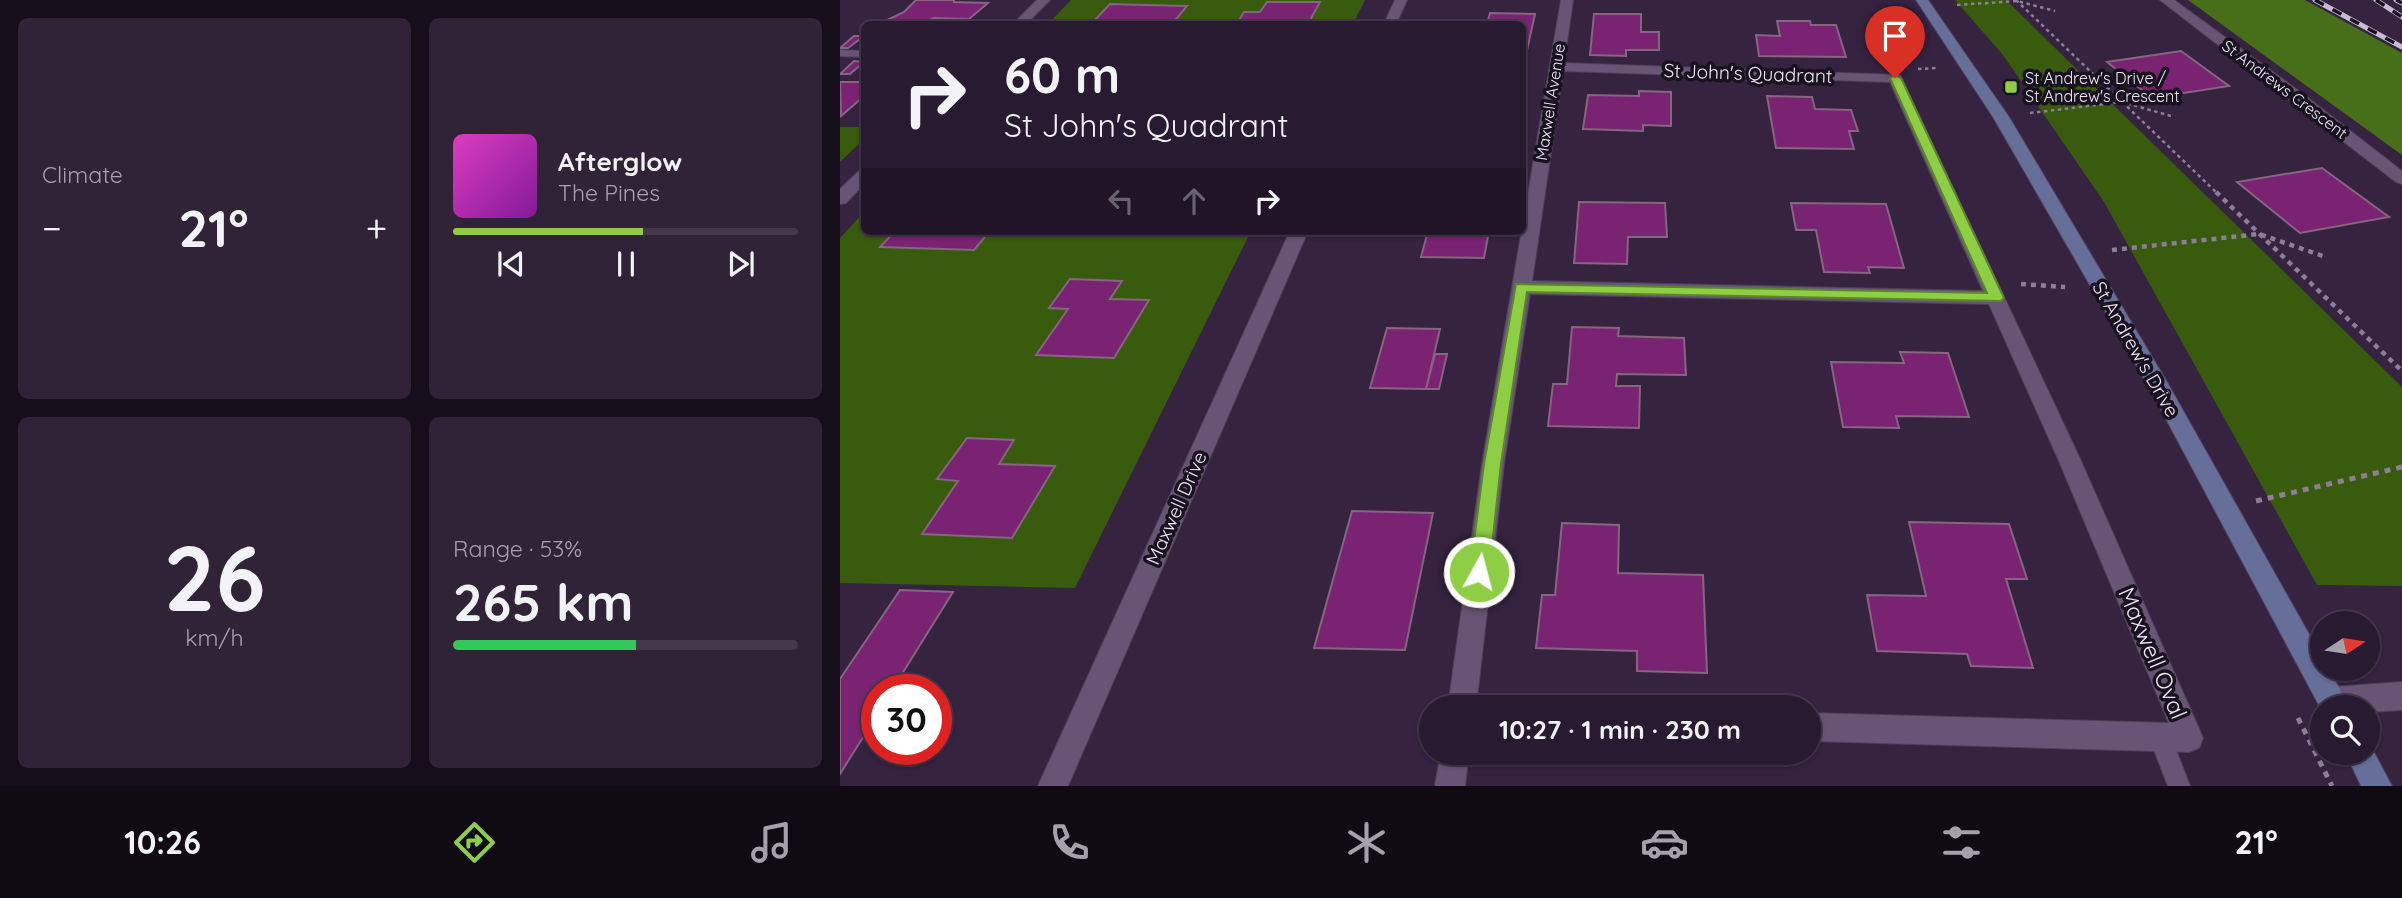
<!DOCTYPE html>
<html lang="en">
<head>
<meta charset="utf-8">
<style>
  :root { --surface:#281a30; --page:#302338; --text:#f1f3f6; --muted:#a5a1ab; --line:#44384c; --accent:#8dce44 }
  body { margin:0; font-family:Quicksand,sans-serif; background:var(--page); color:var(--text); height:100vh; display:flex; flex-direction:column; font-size:26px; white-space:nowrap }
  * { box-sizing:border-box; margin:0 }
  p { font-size:23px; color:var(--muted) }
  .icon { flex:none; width:38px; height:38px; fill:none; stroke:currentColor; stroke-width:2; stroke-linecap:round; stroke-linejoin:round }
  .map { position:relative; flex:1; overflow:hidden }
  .side { display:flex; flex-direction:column; gap:18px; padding:18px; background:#160e1a; width:840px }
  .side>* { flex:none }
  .guide { position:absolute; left:21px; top:21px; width:665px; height:214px; border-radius:10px; box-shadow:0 2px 5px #0004,0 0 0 2px var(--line); background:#281a30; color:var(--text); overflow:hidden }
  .needle { width:46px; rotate:78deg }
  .tools { position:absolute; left:1470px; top:611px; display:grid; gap:14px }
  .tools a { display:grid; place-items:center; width:70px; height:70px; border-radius:50%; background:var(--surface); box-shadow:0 2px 5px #0004,0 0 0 2px var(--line); font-size:35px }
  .speed { position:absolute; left:21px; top:674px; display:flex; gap:14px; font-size:35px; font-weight:700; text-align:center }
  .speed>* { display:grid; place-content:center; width:91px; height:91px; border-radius:50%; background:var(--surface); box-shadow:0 2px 5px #0004,0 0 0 2px var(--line); line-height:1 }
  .speed .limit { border:10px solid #d22; background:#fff; color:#111 }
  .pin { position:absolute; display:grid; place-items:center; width:60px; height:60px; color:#fff; margin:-72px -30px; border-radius:50% 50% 50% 0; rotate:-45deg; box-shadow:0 0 7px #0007 }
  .pin .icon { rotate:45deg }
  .me { position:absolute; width:77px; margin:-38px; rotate:7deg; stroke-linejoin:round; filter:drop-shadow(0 0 5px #0008) }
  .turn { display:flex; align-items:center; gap:24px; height:147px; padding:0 28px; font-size:32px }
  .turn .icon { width:91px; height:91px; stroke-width:2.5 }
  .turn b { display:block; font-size:49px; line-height:60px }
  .lanes { display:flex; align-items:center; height:66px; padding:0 28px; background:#0003; justify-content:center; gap:35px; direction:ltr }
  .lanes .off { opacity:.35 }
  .big { font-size:52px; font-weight:700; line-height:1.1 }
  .side .card { flex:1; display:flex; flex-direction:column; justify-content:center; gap:10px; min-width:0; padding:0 24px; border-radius:10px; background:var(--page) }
  .side .dial { align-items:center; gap:0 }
  .dial b { font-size:91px; line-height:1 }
  .song { display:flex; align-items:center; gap:21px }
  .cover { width:84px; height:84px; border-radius:10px; background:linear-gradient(135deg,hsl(310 70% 55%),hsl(290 70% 35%)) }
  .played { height:7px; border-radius:4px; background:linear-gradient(90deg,var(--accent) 55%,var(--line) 55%) }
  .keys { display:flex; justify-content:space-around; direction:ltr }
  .heat { display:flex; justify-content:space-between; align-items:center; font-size:38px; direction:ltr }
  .charge { height:10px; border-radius:5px; background:linear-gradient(90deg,#34c759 53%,var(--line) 0) }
  .side .tiles { flex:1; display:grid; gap:18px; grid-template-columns:repeat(2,1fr) }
  .trip { position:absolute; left:579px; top:695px; width:402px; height:70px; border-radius:35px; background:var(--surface); box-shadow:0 2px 5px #0004,0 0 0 2px var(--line); font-weight:700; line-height:70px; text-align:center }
  .dock { display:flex; height:112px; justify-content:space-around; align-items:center; background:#100a13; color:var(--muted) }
  .dock .icon { width:49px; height:49px }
  .dock .active { color:var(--accent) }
  .dock b { font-size:32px; color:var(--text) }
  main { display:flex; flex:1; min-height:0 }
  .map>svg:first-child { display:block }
</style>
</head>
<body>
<main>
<section class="side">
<div class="tiles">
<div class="card"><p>Climate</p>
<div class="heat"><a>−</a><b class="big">21°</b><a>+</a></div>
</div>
<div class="card">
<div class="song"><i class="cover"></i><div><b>Afterglow</b><p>The Pines</p></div></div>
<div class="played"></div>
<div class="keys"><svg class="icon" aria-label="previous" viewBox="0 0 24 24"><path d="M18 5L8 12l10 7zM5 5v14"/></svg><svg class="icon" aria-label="pause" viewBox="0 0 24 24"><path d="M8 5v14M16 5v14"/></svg><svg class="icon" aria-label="next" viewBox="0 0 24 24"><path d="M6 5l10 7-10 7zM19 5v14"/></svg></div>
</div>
<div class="card dial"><b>26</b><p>km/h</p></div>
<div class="card"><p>Range · 53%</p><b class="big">265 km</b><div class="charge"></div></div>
</div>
</section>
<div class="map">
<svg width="1562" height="786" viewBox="0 0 1562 786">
  <rect width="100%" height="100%" fill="#352340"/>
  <path fill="#385b0d" d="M231,0H525L513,24H468L479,2H427L420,12H404L398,22H415L413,24H208Z
    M1115,0H1166L1562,387V586L1477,585L1264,202L1163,55Z
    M0,127H24V139L0,162Z
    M24,212V231H411L235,588L0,583V238Z"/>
  <path fill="#476e19" d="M1348,0H1465L1562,53V155Z"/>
  <path fill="#792372" stroke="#856580" stroke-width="2" d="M76,0H114V2L148,3L129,19L94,18L80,24H39L64,12Z
    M427,2H480L468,24L398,22L404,12H420Z
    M270,4L305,5L347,6L332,24H251Z
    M650,13L695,14L686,55H682V24H647Z
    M754,14H801V32H819V50H786V56L750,55Z
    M937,21H970L971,25H996L1006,57L919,56L916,35L940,36Z
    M14,36H24L8,48H0Z
    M1341,51L1389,86L1312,98L1267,62Z
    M14,61L24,62L10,74H0Z
    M0,82H24V96L1,116Z
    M799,91L831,92V126L803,125V131L743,129L748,95L799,96Z
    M927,96L972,97L975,109L1011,110L1018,131H1009L1014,149L936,148Z
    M1482,168L1549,217L1460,233L1397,182Z
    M739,202L825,203L827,237H788L787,264L734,263Z
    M951,203L1046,204L1064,268L1028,267L1030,273L984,272L976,230H956Z
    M55,231H150L134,250L40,247Z
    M588,231H649L644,258L581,257Z
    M230,279L282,281L270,299L309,300L274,358L196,355L228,309L209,308Z
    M732,327L779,328L778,336L844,338L846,375L777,374L776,386H800L799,428L708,426L713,384H727Z
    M547,328L600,329L586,389L530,388Z
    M1060,352L1108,353L1129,417L1056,416L1059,428L1003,427L991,362L1064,363Z
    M595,354H607L599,389H586Z
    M127,438L174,440L159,464L215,466L172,538L82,534L118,481L97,479Z
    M512,511L593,513L565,650L474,648Z
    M1069,522L1169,524L1187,579H1166L1193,668L1131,666L1127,654L1037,651L1027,595L1086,596Z
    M722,523L779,525L778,573L863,575L867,673L797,671V651L696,648L702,595H715Z
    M60,590L113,592L52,690H37V715L0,774V679Z"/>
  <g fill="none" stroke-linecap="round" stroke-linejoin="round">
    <g stroke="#4f3f58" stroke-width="2">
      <path id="lane" d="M0,50L24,51V57L0,56Z
        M1320,726L1328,729L1350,786H1328L1309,737L1312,729Z"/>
    </g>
    <g stroke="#4f3f58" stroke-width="2">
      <path id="street" d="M197,0H210L186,24H173Z
        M555,0H567L556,24H544Z
        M721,0H733L724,63L1060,75L1241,461L1363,738L1359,748L1349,752L970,741V713L1329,723L1219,461L1149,304L690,294L664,464L636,707H608L642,464ZM723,71L1050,82L1143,291L692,281Z
        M1320,0H1334L1463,94L1562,171V184L1556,182Z
        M24,170V184L6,203L0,204V189L18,172Z
        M450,231H468L228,786H198Z
        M1562,682V710L1528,712V707H1482V711L1478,701L1482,691L1492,687Z
        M601,752H629L625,786H595Z"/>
    </g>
    <g stroke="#4f3f58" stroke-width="2">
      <path id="secondary" d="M1076,0H1088L1169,117L1327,382L1482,657V668H1489L1509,707H1482V711L1311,391L1153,117Z
        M1528,741L1552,786H1521L1505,752H1528Z"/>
    </g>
    <path stroke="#8d7e97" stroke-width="2.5" stroke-dasharray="3.5 3.5" stroke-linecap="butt" d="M1176,0L1378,194
      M1117,5L1177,1L1215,11
      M1078,69L1097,68
      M1190,113L1282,102L1331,116"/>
    <path stroke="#8d7e97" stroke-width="4.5" stroke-dasharray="5 5" stroke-linecap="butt" d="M1376,192L1562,371
      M1272,250L1419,234L1486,257
      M1181,284L1225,287"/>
    <path stroke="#8d7e97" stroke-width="5" stroke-dasharray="6 6" stroke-linecap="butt" d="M1416,501L1562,467
      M1458,718L1492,786"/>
    <use href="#lane" fill="#685575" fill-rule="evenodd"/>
    <use href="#street" fill="#685575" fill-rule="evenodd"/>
    <use href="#secondary" fill="#666e9a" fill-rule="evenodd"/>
    <g stroke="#c8bbd1" stroke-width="5">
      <path id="rail" d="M1475,0L1562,47
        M1536,0L1562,17
        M1556,0L1562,3"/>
    </g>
    <use href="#rail" stroke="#18111e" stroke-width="3.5" stroke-dasharray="10" stroke-linecap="butt"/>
  </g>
  <path fill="#8dce44" stroke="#5c862c" stroke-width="2" d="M1055,75L1061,78L1164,298L1161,301L687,292L661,464L649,572L646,578L639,581L632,578L630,572L644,464L676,284L1147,293L1050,78Z"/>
  <rect fill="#8dce44" stroke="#18111e" stroke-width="2.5" x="1164" y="80" width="14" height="14" rx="3.5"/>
  <g text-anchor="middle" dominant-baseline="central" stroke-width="7" stroke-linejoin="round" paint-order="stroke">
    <g font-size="16" fill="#f0e5f8" stroke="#18111e" text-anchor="start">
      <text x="1185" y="78">St Andrew's Drive /<tspan x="1185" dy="18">St Andrew's Crescent</tspan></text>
    </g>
    <g font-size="16" fill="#f0e5f8" stroke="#18111e">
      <text transform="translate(1445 89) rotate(37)">St Andrews Crescent</text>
      <text transform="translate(710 102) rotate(-81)">Maxwell Avenue</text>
    </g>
    <g font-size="19" fill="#f0e5f8" stroke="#18111e">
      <text transform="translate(908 73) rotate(2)">St John's Quadrant</text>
      <text transform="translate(1296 349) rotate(60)">St Andrew's Drive</text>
      <text transform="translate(336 508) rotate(-66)">Maxwell Drive</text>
    </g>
    <g font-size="23" fill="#f0e5f8" stroke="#18111e">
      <text transform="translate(1313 653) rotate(67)">Maxwell Oval</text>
    </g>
  </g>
</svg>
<div class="tools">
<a><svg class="needle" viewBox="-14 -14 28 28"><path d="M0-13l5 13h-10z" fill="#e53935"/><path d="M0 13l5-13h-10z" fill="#a5a1ab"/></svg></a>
<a><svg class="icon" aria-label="search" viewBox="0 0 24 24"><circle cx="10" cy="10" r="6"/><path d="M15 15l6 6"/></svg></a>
</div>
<div class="speed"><div class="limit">30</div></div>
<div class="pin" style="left:1055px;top:78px;background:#d93025"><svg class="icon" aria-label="arrive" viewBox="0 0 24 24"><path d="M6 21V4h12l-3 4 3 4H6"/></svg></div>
<svg class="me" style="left:639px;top:572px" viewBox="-20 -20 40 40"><circle r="17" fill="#8dce44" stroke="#fff" stroke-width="3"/><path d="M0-11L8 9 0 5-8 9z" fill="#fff"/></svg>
<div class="trip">10:27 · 1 min · 230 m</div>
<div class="guide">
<div class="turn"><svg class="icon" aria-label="right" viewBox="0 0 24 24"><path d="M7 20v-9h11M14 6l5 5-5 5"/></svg><div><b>60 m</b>St John's Quadrant</div></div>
<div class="lanes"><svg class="icon off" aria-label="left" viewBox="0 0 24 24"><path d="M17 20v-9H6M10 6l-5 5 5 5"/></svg><svg class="icon off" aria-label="ahead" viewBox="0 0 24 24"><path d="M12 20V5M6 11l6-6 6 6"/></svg><svg class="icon" aria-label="right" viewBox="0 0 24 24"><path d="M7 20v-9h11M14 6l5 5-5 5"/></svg></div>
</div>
</div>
</main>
<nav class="dock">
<b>10:26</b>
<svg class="icon active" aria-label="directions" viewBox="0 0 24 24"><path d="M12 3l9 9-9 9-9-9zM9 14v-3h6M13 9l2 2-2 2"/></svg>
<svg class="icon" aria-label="music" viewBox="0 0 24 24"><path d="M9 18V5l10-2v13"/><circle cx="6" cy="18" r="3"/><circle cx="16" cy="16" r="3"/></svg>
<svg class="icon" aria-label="phone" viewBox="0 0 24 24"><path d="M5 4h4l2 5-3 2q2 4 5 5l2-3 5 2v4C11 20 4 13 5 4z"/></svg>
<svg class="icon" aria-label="climate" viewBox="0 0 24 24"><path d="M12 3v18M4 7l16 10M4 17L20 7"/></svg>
<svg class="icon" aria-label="car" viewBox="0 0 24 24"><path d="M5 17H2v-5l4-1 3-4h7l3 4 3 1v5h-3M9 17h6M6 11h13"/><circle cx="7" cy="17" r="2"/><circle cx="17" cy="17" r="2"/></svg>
<svg class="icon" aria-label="filters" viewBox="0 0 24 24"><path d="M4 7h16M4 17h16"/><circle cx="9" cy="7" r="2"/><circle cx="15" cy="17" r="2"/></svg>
<b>21°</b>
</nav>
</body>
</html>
